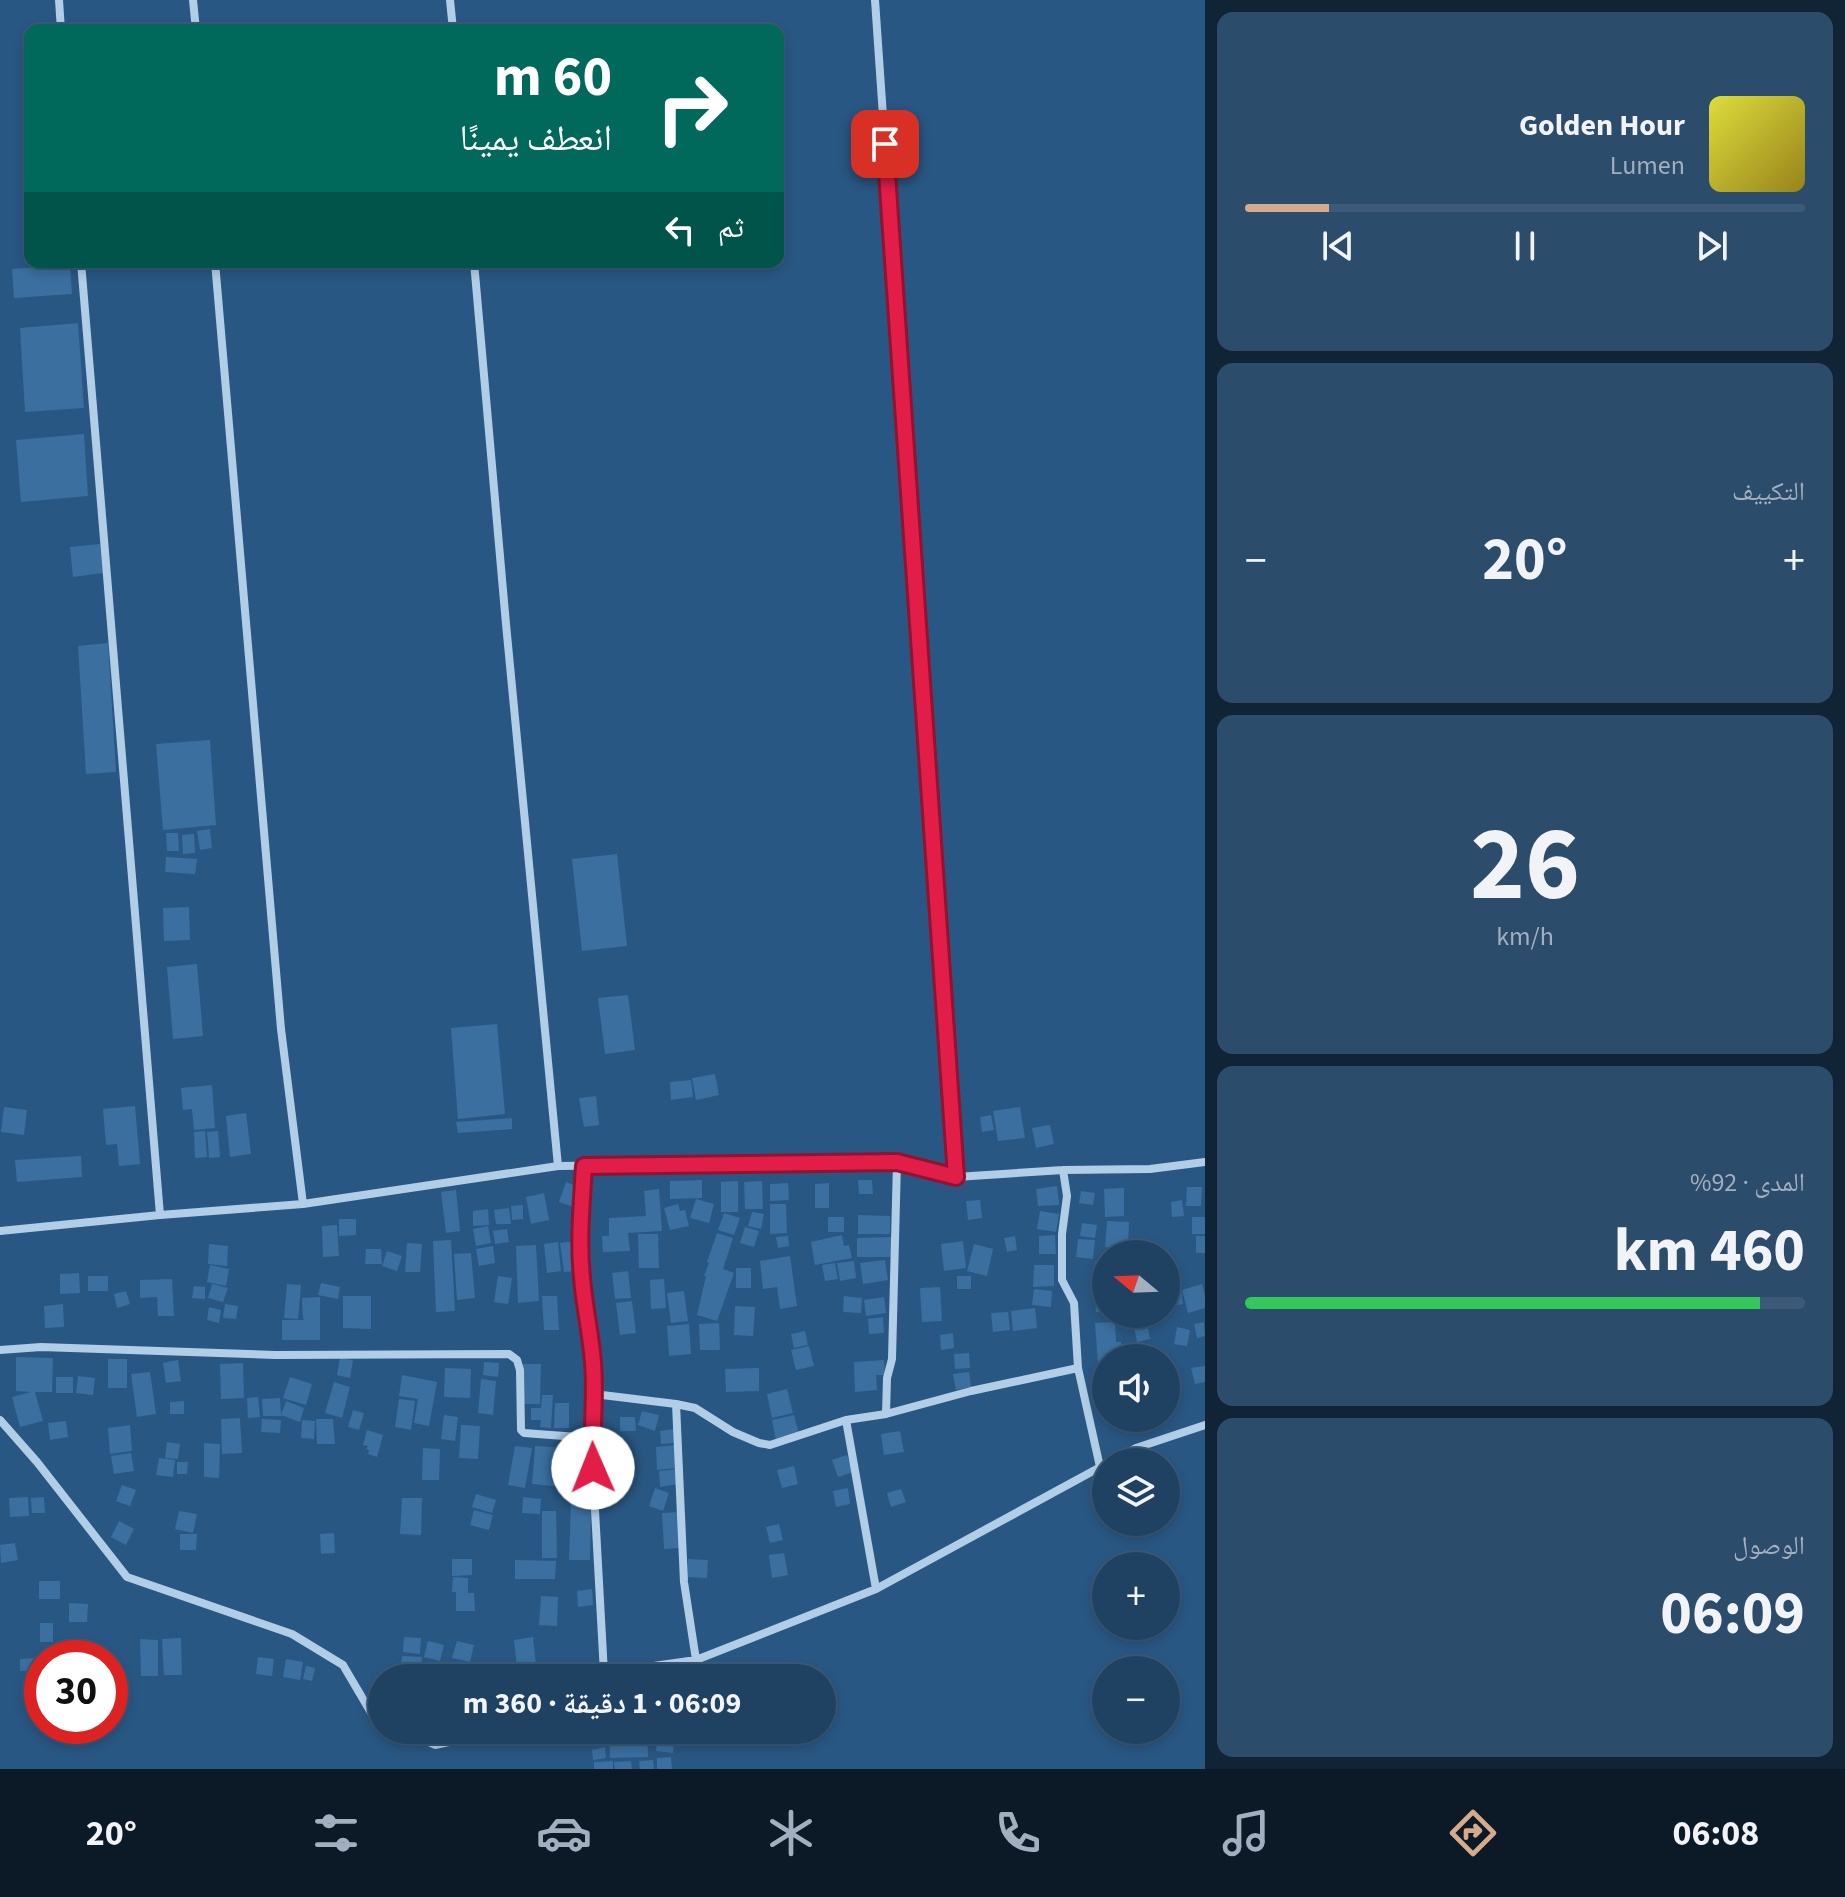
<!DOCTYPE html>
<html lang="ar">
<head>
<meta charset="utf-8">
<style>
  :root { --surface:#1f4162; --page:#2c4c6b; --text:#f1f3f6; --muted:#a1afbe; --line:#3c5a77; --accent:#d6ab8b }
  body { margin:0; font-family:"Source Sans 3","Noto Naskh Arabic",sans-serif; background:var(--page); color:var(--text); direction:rtl; height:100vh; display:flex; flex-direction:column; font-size:30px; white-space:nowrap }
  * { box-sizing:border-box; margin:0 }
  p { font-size:26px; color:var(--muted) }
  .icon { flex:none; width:44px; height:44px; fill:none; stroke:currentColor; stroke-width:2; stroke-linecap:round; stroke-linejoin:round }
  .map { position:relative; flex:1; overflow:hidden; direction:ltr }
  .sheet { display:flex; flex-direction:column; gap:12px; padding:12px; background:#112436; width:640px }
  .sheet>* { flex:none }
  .top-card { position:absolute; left:24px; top:24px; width:760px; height:244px; border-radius:16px; box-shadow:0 4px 12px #0003,0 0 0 2px var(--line); direction:rtl; background:#00695c; color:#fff; overflow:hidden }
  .needle { width:52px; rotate:289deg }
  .fabs { position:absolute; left:1092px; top:1240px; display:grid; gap:16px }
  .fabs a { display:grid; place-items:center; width:88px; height:88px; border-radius:50%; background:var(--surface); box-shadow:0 4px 12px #0003,0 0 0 2px var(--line); font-size:40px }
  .speed { position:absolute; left:24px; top:1640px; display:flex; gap:16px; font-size:40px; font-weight:700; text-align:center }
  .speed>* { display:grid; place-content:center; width:104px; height:104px; border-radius:50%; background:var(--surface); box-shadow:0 4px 12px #0003,0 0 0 2px var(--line); line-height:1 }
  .speed .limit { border:12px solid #d22; background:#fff; color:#111 }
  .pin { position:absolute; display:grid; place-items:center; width:68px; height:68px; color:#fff; margin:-34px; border-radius:16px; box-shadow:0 4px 12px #0006 }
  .me { position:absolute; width:88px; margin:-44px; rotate:359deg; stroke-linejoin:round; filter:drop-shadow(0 0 6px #0008) }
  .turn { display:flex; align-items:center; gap:28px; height:168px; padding:0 40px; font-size:36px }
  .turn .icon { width:104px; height:104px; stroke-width:2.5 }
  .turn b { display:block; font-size:56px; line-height:68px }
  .then { display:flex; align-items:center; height:76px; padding:0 40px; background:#0003; gap:16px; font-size:30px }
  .big { font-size:60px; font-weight:700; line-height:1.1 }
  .sheet .tile { flex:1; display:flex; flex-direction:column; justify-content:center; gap:12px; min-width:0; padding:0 28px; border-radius:16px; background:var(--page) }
  .sheet .dial { align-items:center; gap:0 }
  .dial b { font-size:104px; line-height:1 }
  .song { display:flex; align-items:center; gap:24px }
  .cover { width:96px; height:96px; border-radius:12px; background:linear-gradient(135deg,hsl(60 70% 55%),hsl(50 70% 35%)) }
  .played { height:8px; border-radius:4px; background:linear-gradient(90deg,var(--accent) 15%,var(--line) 15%) }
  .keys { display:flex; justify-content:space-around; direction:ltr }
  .heat { display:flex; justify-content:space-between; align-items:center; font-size:44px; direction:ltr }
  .charge { height:12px; border-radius:6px; background:linear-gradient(90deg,#34c759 92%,var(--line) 0) }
  .trip { position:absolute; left:368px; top:1664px; width:468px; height:80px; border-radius:40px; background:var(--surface); box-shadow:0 4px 12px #0003,0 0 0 2px var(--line); font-weight:700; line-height:80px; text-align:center; direction:rtl }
  .menu { display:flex; height:128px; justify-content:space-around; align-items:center; background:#0c1a27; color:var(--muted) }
  .menu .icon { width:56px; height:56px }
  .menu .current { color:var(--accent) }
  .menu b { font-size:36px; color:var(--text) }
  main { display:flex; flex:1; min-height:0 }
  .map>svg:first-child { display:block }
</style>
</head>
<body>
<main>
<section class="sheet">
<div class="tile">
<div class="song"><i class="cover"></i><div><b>Golden Hour</b><p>Lumen</p></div></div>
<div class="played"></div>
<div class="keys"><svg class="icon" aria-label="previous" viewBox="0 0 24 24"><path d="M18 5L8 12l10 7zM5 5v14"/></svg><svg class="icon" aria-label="pause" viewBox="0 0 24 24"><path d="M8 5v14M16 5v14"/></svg><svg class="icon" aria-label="next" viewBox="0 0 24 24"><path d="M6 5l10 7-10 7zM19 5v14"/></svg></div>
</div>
<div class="tile"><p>التكييف</p>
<div class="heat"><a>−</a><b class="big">20°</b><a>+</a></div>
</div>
<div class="tile dial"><b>26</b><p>km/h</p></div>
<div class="tile"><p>المدى · 92%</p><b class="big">460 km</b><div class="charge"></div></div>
<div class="tile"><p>الوصول</p><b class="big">06:09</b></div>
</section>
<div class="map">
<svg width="1205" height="1769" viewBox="0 0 1205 1769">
  <rect width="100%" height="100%" fill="#295783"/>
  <path fill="#3a6f9f" d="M70,265L72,294L14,298L12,269Z
    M78,323L84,408L25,412L20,328Z
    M84,434L88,496L21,502L16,440Z
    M100,544L103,573L73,577L70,547Z
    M108,643L116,772L86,774L78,646Z
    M210,740L216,825L163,830L156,744Z
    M210,829L212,848L200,850L197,831Z
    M166,833H178L179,851H167Z
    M194,834L195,853L183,854L182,835Z
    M617,854L627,946L582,951L572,859Z
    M166,857L197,859L195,874L165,872Z
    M189,907L190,940L164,941L163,908Z
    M197,964L203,1036L173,1039L167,967Z
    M628,995L635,1050L605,1054L598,998Z
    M497,1024L505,1114L458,1119L451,1028Z
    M715,1074L719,1095L696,1100L692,1078Z
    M691,1080L693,1097L671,1100L670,1082Z
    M212,1085L215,1128L194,1130L192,1109L183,1110L181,1088Z
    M596,1096L599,1125L584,1127L579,1098Z
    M135,1106L140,1164L119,1166L117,1144L106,1145L103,1109Z
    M4,1107L27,1110L24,1135L1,1132Z
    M1020,1107L1025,1138L998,1141L993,1111Z
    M246,1113L251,1154L230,1157L226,1116Z
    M991,1115L994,1130L982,1132L980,1117Z
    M512,1118V1129L458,1133L456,1122Z
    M1050,1125L1054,1144L1036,1148L1032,1128Z
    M205,1131L207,1157L195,1158L194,1132Z
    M218,1131L220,1157L209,1158L207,1132Z
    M81,1156L82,1177L17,1182L15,1160Z
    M702,1180V1198L670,1199V1181Z
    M858,1180H872L873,1194H859Z
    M738,1181V1212H721V1182Z
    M762,1181L763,1209H745L744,1182Z
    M566,1182L581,1188L574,1207L559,1202Z
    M788,1183L789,1200L770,1201V1184Z
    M829,1183V1208H815V1184Z
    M1057,1186L1059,1205L1038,1206L1036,1189Z
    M1187,1187H1202L1201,1206H1186Z
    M1124,1188V1216L1105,1217L1104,1189Z
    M659,1189L662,1231L628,1233L630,1251L603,1252L602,1236H609V1218L646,1216L644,1191Z
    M456,1190L460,1231L446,1233L441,1192Z
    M1081,1191L1095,1193L1093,1205L1079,1203Z
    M544,1193L549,1220L531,1224L526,1197Z
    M696,1199L714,1204L709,1223L690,1218Z
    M980,1200L982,1218L968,1220L966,1201Z
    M1182,1200L1184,1216L1172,1217L1171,1202Z
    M678,1204L680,1211L685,1210L689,1226L670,1230L664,1208Z
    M770,1204H786L787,1233L770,1234Z
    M523,1205V1219L512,1220L511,1206Z
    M509,1208L511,1224H496L494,1210Z
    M488,1209L489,1225L473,1226V1211Z
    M1040,1211L1059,1214L1056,1232L1037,1229Z
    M752,1212L764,1214L761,1229L748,1226Z
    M724,1213L740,1218L734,1235L718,1230Z
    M858,1215L890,1216V1234H858Z
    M828,1217H844V1232H828Z
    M1192,1217H1205V1234H1192Z
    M339,1219H356V1235L339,1236Z
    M1107,1221L1129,1222L1128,1249L1105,1247Z
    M1082,1223L1097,1225L1095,1238L1080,1236Z
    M337,1225L339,1256L323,1257L322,1226Z
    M488,1226L491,1243L476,1246L473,1229Z
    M745,1227L759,1231L754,1247L740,1243Z
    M507,1229L509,1242L495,1244L493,1231Z
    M717,1233L733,1238L723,1269L734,1273L717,1321L697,1315L706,1276H704L709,1263L707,1262Z
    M638,1234H658L659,1268H639Z
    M842,1235L844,1246L849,1245L852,1258L815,1265L811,1242Z
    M1055,1235L1056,1254H1039V1236Z
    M788,1236L789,1246L778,1248L776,1237Z
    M1015,1236L1017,1250L1007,1252L1004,1238Z
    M1196,1236H1205V1253H1196Z
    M891,1237V1257H857V1238Z
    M1078,1239L1095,1240L1093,1259L1076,1257Z
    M451,1240L455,1311L436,1312L433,1241Z
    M575,1241L578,1271L564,1272L560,1243Z
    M963,1241L966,1268L944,1271L941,1244Z
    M558,1242L561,1271L547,1273L544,1244Z
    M407,1243L422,1244L420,1272H405Z
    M209,1244L228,1246L227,1266L208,1264Z
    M974,1244L993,1249L987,1276L967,1271Z
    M536,1245L539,1301L518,1303L516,1246Z
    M493,1246L495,1263L479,1266L476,1249Z
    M366,1249H381L382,1264H365Z
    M387,1251L402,1256L397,1271L382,1266Z
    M471,1253L475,1298L457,1300L454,1254Z
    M790,1256L797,1306L780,1309L777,1287L763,1289L760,1261Z
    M885,1260L888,1280L863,1284L860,1263Z
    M1106,1260V1276H1096L1095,1261Z
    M854,1261L856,1278L840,1281L837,1263Z
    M835,1263L838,1279L825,1281L822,1265Z
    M210,1265L229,1269L226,1286L207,1282Z
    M1034,1265H1054V1286L1033,1287Z
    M736,1268H751V1288H736Z
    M628,1271L631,1298L615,1299L612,1273Z
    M79,1273L80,1293L60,1294V1274Z
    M88,1276H108V1291H88Z
    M498,1276L512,1278L508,1304L494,1302Z
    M957,1276H971V1289H957Z
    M1106,1278V1312H1096L1093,1279Z
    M172,1279L174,1316H158L157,1297L140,1298V1280Z
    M664,1279L666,1308L651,1309L650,1280Z
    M1180,1281L1183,1304L1173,1306L1169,1282Z
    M321,1283L340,1287L338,1299L318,1295Z
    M212,1284L228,1288L223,1302L208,1298Z
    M287,1284L301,1285L298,1319L284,1318Z
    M1202,1284L1205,1296V1308L1188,1313L1182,1290Z
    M194,1286L205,1287V1299L192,1298Z
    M940,1287L942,1321L922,1322L920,1288Z
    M1034,1289L1052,1291L1051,1307L1032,1305Z
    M126,1291L130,1304L117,1308L114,1294Z
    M684,1291L688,1321L671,1323L667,1293Z
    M343,1296H371V1329L343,1328Z
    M542,1296H557L559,1330H544Z
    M844,1296L862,1298L861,1313L843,1312Z
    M320,1297V1340H282V1320H305L303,1319L302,1298Z
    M884,1297L886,1313L866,1316L864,1300Z
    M632,1301L636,1333L620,1335L616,1303Z
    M63,1304L64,1327L45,1328L44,1306Z
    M225,1304L238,1306L236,1319L223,1318Z
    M735,1306L755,1307L753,1336L734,1335Z
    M209,1307L221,1310L219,1323L207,1320Z
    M1035,1308L1037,1328L1013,1331L1011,1311Z
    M1008,1312L1010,1330L993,1332L991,1313Z
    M883,1317L884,1333L869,1334L868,1319Z
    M1146,1318L1150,1339L1137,1342L1133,1321Z
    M1115,1322L1116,1342H1121L1122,1358H1106V1364L1098,1365L1095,1323Z
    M1204,1322L1205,1336L1197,1338L1194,1324Z
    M719,1323L720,1350H700L699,1324Z
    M689,1324L691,1354L669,1356L667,1326Z
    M1177,1327L1190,1330L1187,1346L1174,1344Z
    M805,1331L808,1345L794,1348L791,1334Z
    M953,1333L954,1348L941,1350L940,1335Z
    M809,1346L814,1366L796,1370L791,1350Z
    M1143,1346L1144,1358H1125L1123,1349Z
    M969,1353L970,1368L955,1369L954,1354Z
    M16,1357L53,1358L52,1392H35L43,1421L20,1427L12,1397L31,1392L16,1391Z
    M340,1358L353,1360L350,1378L337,1375Z
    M108,1359H127V1388H108Z
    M178,1360L181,1381L166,1383L163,1363Z
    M884,1360L885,1375H876L877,1390L855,1392L854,1362Z
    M484,1362L499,1363L498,1377L483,1375Z
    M243,1363L244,1398L221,1399L220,1364Z
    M523,1364H541L540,1404H522Z
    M1205,1366V1382L1195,1384L1191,1368Z
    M445,1368L471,1369L470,1398L444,1397Z
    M759,1368V1391L726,1392L725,1369Z
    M150,1372L156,1414L137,1417L131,1374Z
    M969,1372L971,1387L956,1390L953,1374Z
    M402,1375L437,1382L429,1426L414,1423L418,1399L399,1396Z
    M78,1376L95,1378L93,1395L76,1393Z
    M56,1377H73V1393H56Z
    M290,1377L312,1384L306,1405L283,1398Z
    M481,1379L496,1381L493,1415L478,1413Z
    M334,1382L350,1387L342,1418L325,1413Z
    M787,1389L793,1413L772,1418L767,1394Z
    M542,1395H553L551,1428L540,1427L541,1420H531V1408H541Z
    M258,1397L260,1417L248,1418L247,1398Z
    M280,1398L281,1416H263L262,1399Z
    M399,1399L415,1401L411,1430L395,1427Z
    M184,1401V1414H170V1402Z
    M286,1401L304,1408L300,1422L281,1415Z
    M555,1403H569V1428H554Z
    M353,1410L364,1413L359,1430L348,1427Z
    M642,1411L659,1415L655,1431L638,1425Z
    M444,1415L458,1417L455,1441L441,1439Z
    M794,1415L799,1434L776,1440L772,1420Z
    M620,1417H635L636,1431H620Z
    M240,1418L242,1453L222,1454L221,1419Z
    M262,1419L281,1420L280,1433L261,1432Z
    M316,1419H333L335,1444H317Z
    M302,1420L315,1421L314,1439L301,1438Z
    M66,1421L68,1437L50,1440L48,1423Z
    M130,1425L132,1451L110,1454L108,1428Z
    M461,1425L480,1426L478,1459L459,1458Z
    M675,1429V1443L661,1444L660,1431Z
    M367,1430L383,1435L377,1457L368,1454L369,1450L366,1449L368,1446L363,1445Z
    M900,1431L904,1452L884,1455L881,1434Z
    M167,1442L180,1444L178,1459L165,1458Z
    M204,1443L220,1444L219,1478L204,1477Z
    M676,1445L678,1468L657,1470L656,1447Z
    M515,1446L532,1448L525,1488L508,1485Z
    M535,1446L579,1449L575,1488L532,1484Z
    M423,1448L440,1449L439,1480H422Z
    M131,1453L134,1471L114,1474L111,1456Z
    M847,1455L853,1472L838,1477L832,1460Z
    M159,1458L175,1460L173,1477L156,1475Z
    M177,1462H188L187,1474H177Z
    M794,1466L798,1484L782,1488L777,1470Z
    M678,1469L679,1484L660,1487L659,1471Z
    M122,1485L136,1490L130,1506L116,1501Z
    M655,1488L669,1493L663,1511L649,1506Z
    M848,1488L850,1504L836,1507L833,1491Z
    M901,1489L906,1502L891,1507L887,1493Z
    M476,1494L496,1500L492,1513L472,1507Z
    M28,1497L29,1516L10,1517L9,1498Z
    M44,1497L45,1513H32L31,1498Z
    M523,1497L541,1499L540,1514L522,1513Z
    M402,1498H422L421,1535L400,1534Z
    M571,1501H591L590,1560H569Z
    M474,1510L493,1515L489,1530L470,1525Z
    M179,1511L197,1514L193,1533L175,1529Z
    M542,1511H556L557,1558H542Z
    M679,1512L681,1548L664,1549L662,1513Z
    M119,1521L134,1529L126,1545L111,1537Z
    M779,1524L783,1540L770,1543L766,1527Z
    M334,1533L335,1553L321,1554L320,1534Z
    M180,1534H197L196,1550H180Z
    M15,1543L18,1560L1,1563L0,1545Z
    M784,1553L788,1575L772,1578L769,1555Z
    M452,1559H472V1575L452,1576Z
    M688,1559L708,1560L707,1578L687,1577Z
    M515,1560L556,1561L555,1579H515Z
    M453,1577L468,1578V1593H474L475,1611H456V1592H452Z
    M39,1581H60V1599H39Z
    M592,1589L593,1605L578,1607L577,1591Z
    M541,1596L558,1597L557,1626L539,1625Z
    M69,1603L88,1604L87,1622H69Z
    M40,1623H53V1642H40Z
    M404,1637L421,1638L420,1654L403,1652Z
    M533,1637L536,1665L517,1667L514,1640Z
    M181,1638L182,1675H164L162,1639Z
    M140,1639L158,1640V1676H141Z
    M428,1641L444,1645L440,1661L424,1657Z
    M457,1641L474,1645L470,1662L452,1658Z
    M402,1656L422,1657L421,1678H400Z
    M258,1657L274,1659L272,1676L256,1674Z
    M35,1658V1670L20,1671V1659Z
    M286,1659L303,1662L300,1680L283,1677Z
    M306,1666L315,1668L312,1681L303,1679Z
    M537,1669L539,1678H519L518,1673Z
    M609,1730H647L648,1757L610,1758Z
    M657,1738L674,1739L673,1753L656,1751Z
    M605,1747L606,1758L593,1760L592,1750Z
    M671,1757L672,1769H657V1758Z
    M653,1760L654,1769H640L639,1761Z
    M613,1761V1769H594V1762Z
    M631,1761L632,1769H615L614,1762Z"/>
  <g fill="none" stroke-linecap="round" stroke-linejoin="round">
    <path stroke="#b2cee6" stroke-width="8" d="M59,0L61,30
      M193,0L196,30
      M450,0L453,30
      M875,0L956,1177
      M81,262L160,1215
      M215,262L281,1029L303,1204
      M474,262L506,624L558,1166
      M584,1166L580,1247L582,1277L593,1360L594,1394L591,1438L604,1673
      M1063,1170L1067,1196L1062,1234V1280L1074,1303L1078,1368L1100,1467
      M0,1231L160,1215L303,1204L558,1166L897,1162L956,1177L1063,1170L1150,1169L1205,1162
      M0,1350L41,1347L275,1355L509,1354L517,1360L520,1370L521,1430L524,1433L591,1438
      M594,1394L676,1404L695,1408L733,1432L759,1443L770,1445L846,1420L886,1414L971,1391L1078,1368
      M676,1404L684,1582L696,1660
      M886,1414L887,1378L892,1359L897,1162
      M0,1420L37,1462L127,1577L292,1634L343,1665L373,1716L382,1720
      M846,1420L876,1589
      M1109,1462L1136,1448L1205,1425
      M596,1678L604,1673L696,1660L876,1589L1106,1464
      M403,1730L435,1745L504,1730"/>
  </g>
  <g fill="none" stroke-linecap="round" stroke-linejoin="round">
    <g stroke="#92132f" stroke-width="20">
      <path id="route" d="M593,1468C591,1432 596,1398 593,1363C591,1334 584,1306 582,1277C578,1240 582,1202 584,1166L897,1162L956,1177L885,144"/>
    </g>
    <use href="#route" stroke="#e11d48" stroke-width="14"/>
  </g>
</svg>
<div class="fabs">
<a><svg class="needle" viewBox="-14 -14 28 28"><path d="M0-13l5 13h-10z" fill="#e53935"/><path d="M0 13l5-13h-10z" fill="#a1afbe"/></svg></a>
<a><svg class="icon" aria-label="sound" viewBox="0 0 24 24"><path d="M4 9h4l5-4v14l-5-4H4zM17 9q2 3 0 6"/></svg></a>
<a><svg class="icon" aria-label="layers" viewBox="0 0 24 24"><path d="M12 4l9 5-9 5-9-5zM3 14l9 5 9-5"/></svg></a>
<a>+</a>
<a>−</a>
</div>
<div class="speed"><div class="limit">30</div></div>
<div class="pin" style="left:885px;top:144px;background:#d93025"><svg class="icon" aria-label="arrive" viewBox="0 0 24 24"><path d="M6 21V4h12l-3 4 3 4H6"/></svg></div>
<svg class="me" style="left:593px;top:1468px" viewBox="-20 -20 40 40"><circle r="19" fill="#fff"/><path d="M0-13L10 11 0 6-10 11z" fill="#e11d48"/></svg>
<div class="trip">06:09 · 1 دقيقة · 360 m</div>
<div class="top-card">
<div class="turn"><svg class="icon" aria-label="right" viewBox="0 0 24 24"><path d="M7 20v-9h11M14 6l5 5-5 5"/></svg><div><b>60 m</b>انعطف يمينًا</div></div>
<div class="then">ثم<svg class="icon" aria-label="left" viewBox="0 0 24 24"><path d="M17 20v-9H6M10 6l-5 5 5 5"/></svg></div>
</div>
</div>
</main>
<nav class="menu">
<b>06:08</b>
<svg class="icon current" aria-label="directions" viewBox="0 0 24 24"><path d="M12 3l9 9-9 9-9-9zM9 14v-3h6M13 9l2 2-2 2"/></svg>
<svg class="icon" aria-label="music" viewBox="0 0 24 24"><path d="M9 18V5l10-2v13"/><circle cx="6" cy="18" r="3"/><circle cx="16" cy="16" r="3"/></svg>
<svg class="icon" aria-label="phone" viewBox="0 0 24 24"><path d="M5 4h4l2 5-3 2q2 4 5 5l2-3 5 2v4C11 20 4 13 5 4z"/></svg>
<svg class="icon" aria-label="climate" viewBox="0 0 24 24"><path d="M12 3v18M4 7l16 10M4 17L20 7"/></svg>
<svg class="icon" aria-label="car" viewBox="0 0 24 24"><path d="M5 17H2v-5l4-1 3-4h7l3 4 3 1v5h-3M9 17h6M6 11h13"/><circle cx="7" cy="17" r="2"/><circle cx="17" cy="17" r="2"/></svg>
<svg class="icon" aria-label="filters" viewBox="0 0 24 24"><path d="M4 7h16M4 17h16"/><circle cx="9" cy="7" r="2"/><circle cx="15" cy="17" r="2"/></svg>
<b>20°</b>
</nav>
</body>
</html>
